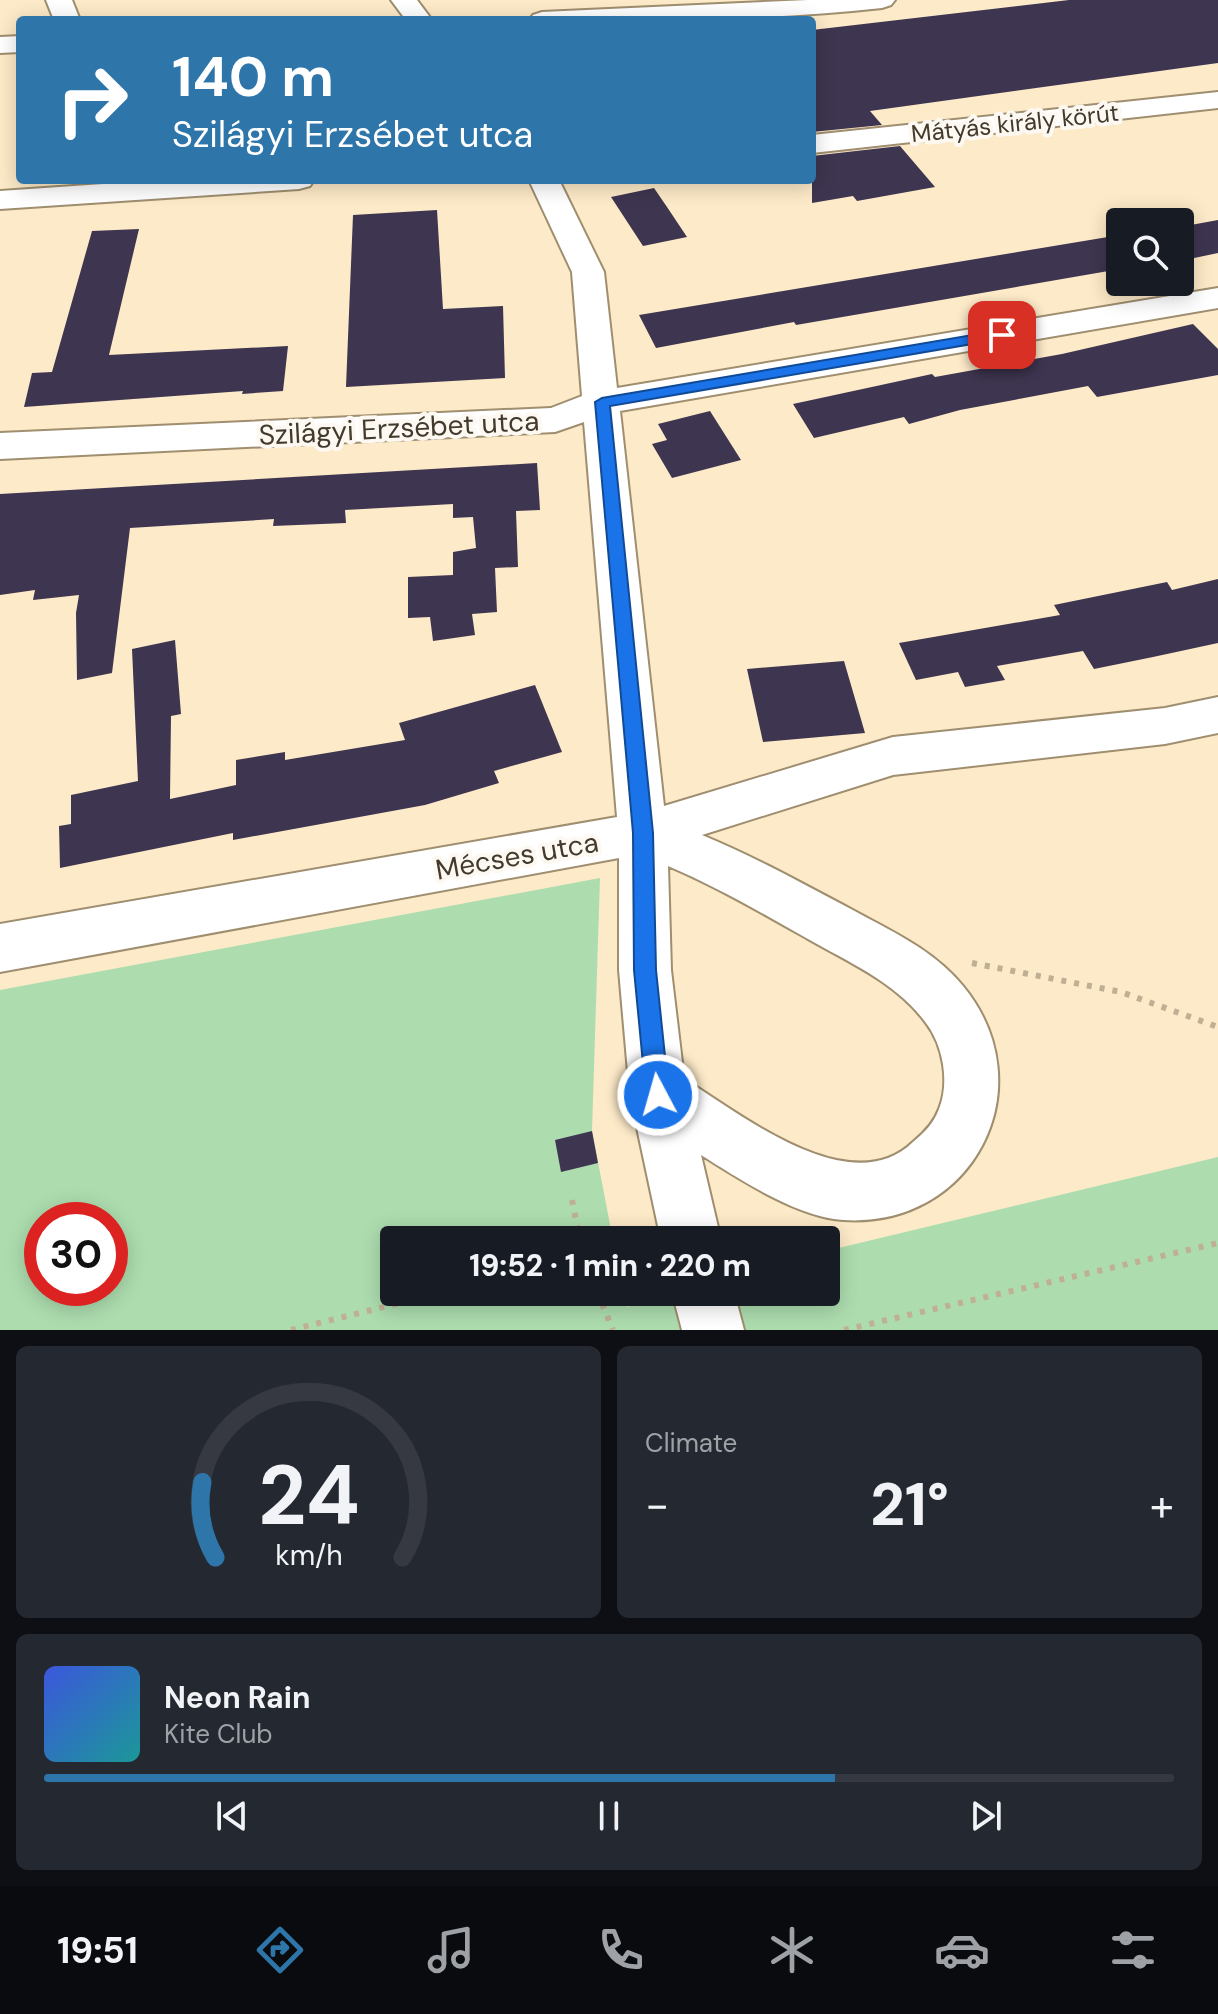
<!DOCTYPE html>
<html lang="en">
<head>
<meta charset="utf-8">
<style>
  :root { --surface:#171b24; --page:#242831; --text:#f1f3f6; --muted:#9ea1a6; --line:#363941; --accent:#2e76aa }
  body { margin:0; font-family:"DM Sans",sans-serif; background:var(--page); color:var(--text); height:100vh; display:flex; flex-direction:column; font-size:30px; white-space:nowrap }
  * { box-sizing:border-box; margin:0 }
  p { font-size:26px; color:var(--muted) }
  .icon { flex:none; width:44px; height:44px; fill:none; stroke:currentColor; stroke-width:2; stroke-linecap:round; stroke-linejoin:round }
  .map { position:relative; height:1330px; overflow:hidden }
  .sheet { display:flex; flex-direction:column; gap:16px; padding:16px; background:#0d0f14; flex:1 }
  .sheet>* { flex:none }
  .guide { position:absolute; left:16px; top:16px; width:800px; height:168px; border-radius:8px; box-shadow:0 4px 20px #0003; background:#2e76aa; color:#fff; overflow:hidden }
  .fabs { position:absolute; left:1106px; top:208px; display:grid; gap:16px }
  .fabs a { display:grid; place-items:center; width:88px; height:88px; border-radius:8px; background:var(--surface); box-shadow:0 4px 20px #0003; font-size:40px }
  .speed { position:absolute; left:24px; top:1202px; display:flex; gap:16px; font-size:40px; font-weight:700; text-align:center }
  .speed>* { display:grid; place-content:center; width:104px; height:104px; border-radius:50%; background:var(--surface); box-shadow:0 4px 20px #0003; line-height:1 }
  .speed .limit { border:12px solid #d22; background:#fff; color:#111 }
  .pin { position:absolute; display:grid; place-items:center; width:68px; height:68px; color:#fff; margin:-34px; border-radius:16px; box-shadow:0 4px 12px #0006 }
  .me { position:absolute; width:88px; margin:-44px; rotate:354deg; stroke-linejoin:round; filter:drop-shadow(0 0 6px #0008) }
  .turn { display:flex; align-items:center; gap:28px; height:168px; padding:0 24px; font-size:36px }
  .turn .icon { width:104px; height:104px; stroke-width:2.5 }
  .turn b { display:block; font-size:56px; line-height:68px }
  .big { font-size:60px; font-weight:800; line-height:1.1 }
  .sheet .tile { flex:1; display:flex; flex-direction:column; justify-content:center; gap:12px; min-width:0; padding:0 28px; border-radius:12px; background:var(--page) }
  .sheet .dial { align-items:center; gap:0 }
  .dial svg { height:208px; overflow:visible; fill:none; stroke:var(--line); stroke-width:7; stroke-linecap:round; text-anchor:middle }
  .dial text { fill:var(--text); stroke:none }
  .song { display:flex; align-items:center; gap:24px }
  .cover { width:96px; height:96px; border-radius:12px; background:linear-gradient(135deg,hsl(230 70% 55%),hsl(180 70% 35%)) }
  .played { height:8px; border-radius:4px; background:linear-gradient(90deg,var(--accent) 70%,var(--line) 70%) }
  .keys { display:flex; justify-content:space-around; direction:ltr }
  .heat { display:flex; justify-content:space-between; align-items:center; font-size:44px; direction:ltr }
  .sheet .tiles { flex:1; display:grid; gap:16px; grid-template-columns:1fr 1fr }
  .tile:last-child { grid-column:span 2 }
  .trip { position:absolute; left:380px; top:1226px; width:460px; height:80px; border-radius:8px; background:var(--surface); box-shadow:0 4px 20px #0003; font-weight:800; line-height:80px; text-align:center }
  .menu { display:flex; height:128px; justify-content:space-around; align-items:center; background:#090b0e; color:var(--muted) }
  .menu .icon { width:56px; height:56px }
  .menu .current { color:var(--accent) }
  .menu b { font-size:36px; color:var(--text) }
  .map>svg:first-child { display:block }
</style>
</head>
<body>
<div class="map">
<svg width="1218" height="1330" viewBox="0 0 1218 1330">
  <rect width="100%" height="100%" fill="#fdeac8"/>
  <path fill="#adddaf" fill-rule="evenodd" d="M600,878L592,1131L613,1240H394V1292H623L627,1307L670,1292H826V1251L1218,1157V1330H0V990ZM42,1220H110V1288H42Z"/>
  <path fill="#3e3550" d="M1069,0H1218V63L870,111L882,125L812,132V30Z
    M900,146L935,187L857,201L853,196L812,203V156Z
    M654,188L667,207L687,237L643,246L611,197Z
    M437,210L443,309L503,306L505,378L346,387L353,215Z
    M1218,220V253L1180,261V227Z
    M139,229L109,355L288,346L283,391L242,394L243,391L24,407L32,373L52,372L92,231Z
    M1120,235V269L796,325L794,322L656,348L639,315Z
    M1193,324L1218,349V375L1097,397L1088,386L960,410L909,424L904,417L814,438L793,404L932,374L935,377L1062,354Z
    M710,411L741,460L672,478L652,444L667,440L658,424Z
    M537,463L540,510L516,511L518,567L495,568L497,612L472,614L475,635L433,641L430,617L408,618V577L453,575V552L476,548L473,517L453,518V504L345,510L346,523L273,526L274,519L130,528L112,673L77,680L76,613L79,595L33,600L35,590L0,595V494Z
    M1218,579V643L1153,657L1094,669L1083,651L997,666L1005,680L965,687L958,672L916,680L899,643L1060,615L1054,605L1167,582L1172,590Z
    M175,640L181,714L171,716L170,799L236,785V760L285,752V760L405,740L399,723L535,685L562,752L494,771L499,783L425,805L233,840V833L60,868L59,826L71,824V795L138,781L132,649Z
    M844,661L865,733L763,742L747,669Z
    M592,1131L598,1163L561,1172L555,1140Z"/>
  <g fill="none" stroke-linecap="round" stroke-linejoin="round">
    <g stroke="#9f8e6f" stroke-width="4">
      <path id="minor" d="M46,0H72L80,20H54Z
        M391,0H417L432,20H406Z
        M808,0H895L891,5L882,8C765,21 647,20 529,20L533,15L542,12Z
        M20,36V52L0,53V37Z
        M1218,92V108L812,153V135Z
        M162,180H314L310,186L299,189L0,209V191Z
        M529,180H559L604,272L617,388L1218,288V308L620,411L664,806L893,737L1165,708L1218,697V733L1165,744L893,775L702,835C753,856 800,882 849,908C889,930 933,949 963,986C1046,1087 973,1229 843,1220C797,1217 739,1179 701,1155L721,1240H661L630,1095L619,970V858L0,972V924L617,817L584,422L555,432L0,459V433L551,408L582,396L572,272ZM668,866C717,887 762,913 808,939C850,963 897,983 926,1023C943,1045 950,1082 939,1109C934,1123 924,1133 913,1142C850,1203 740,1113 684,1079L671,970Z
        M672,1292H734L744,1330H682Z"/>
    </g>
    <path stroke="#bfb094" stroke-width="6" stroke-dasharray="5 8" stroke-linecap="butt" d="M972,963L1121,992L1218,1027
      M572,1200L580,1240
      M597,1292L613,1330
      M291,1330L444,1292
      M844,1330L1218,1243"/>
    <use href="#minor" fill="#fff" fill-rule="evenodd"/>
  </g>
  <path fill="#1a73e8" stroke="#114b97" stroke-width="2" d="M1002,330L1010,335L1007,338L610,406L653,833L656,970L669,1095L666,1104L658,1107L650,1104L646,1095L634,970L633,833L595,402L602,398Z"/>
  <g text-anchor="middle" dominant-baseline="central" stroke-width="8" stroke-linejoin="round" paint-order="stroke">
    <g font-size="24" fill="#423b2d" stroke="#fdf9f2">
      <text transform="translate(1015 123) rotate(-6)">Mátyás király körút</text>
    </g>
    <g font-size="28" fill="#423b2d" stroke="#fdf9f2">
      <text transform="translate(399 428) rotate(-3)">Szilágyi Erzsébet utca</text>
      <text transform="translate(517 856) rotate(-10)">Mécses utca</text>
    </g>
  </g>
</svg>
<div class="fabs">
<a><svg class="icon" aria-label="search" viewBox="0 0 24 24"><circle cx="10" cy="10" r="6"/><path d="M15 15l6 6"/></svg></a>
</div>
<div class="speed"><div class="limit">30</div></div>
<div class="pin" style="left:1002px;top:335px;background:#d93025"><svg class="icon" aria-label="arrive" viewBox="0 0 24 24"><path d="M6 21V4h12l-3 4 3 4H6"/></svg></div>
<svg class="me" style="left:658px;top:1095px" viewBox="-20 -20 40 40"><circle r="17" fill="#1a73e8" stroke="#fff" stroke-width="3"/><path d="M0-11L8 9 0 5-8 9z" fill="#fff"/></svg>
<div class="trip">19:52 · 1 min · 220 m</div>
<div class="guide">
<div class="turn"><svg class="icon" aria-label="right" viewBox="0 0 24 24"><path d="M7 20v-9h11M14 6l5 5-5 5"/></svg><div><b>140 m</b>Szilágyi Erzsébet utca</div></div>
</div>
</div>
<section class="sheet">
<div class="tiles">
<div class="tile dial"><svg viewBox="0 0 100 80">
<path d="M14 69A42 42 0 1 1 86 69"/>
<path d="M14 69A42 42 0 0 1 9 40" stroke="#2e76aa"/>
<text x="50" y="56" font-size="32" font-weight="700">24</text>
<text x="50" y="72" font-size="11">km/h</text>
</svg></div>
<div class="tile"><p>Climate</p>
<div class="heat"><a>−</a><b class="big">21°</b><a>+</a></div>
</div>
<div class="tile">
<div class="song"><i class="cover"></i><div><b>Neon Rain</b><p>Kite Club</p></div></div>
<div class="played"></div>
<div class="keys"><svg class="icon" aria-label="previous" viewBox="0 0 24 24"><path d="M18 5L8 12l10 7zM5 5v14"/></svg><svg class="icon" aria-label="pause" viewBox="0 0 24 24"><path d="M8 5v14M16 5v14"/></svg><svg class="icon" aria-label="next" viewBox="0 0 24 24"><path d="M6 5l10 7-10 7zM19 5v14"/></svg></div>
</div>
</div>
</section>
<nav class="menu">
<b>19:51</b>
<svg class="icon current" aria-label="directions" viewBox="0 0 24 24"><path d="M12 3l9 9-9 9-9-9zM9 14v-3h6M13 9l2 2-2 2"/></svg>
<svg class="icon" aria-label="music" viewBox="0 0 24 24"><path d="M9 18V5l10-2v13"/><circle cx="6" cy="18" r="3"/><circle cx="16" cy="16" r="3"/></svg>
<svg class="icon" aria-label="phone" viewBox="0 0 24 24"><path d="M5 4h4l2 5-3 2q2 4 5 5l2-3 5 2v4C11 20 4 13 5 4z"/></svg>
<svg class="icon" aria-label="climate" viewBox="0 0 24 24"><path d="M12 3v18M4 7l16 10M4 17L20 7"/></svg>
<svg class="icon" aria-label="car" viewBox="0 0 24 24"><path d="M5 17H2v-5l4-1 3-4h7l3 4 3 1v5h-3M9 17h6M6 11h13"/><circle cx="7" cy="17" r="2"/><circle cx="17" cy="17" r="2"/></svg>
<svg class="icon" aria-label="filters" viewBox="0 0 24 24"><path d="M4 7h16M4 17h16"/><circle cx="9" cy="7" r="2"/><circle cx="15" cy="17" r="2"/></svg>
</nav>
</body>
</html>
